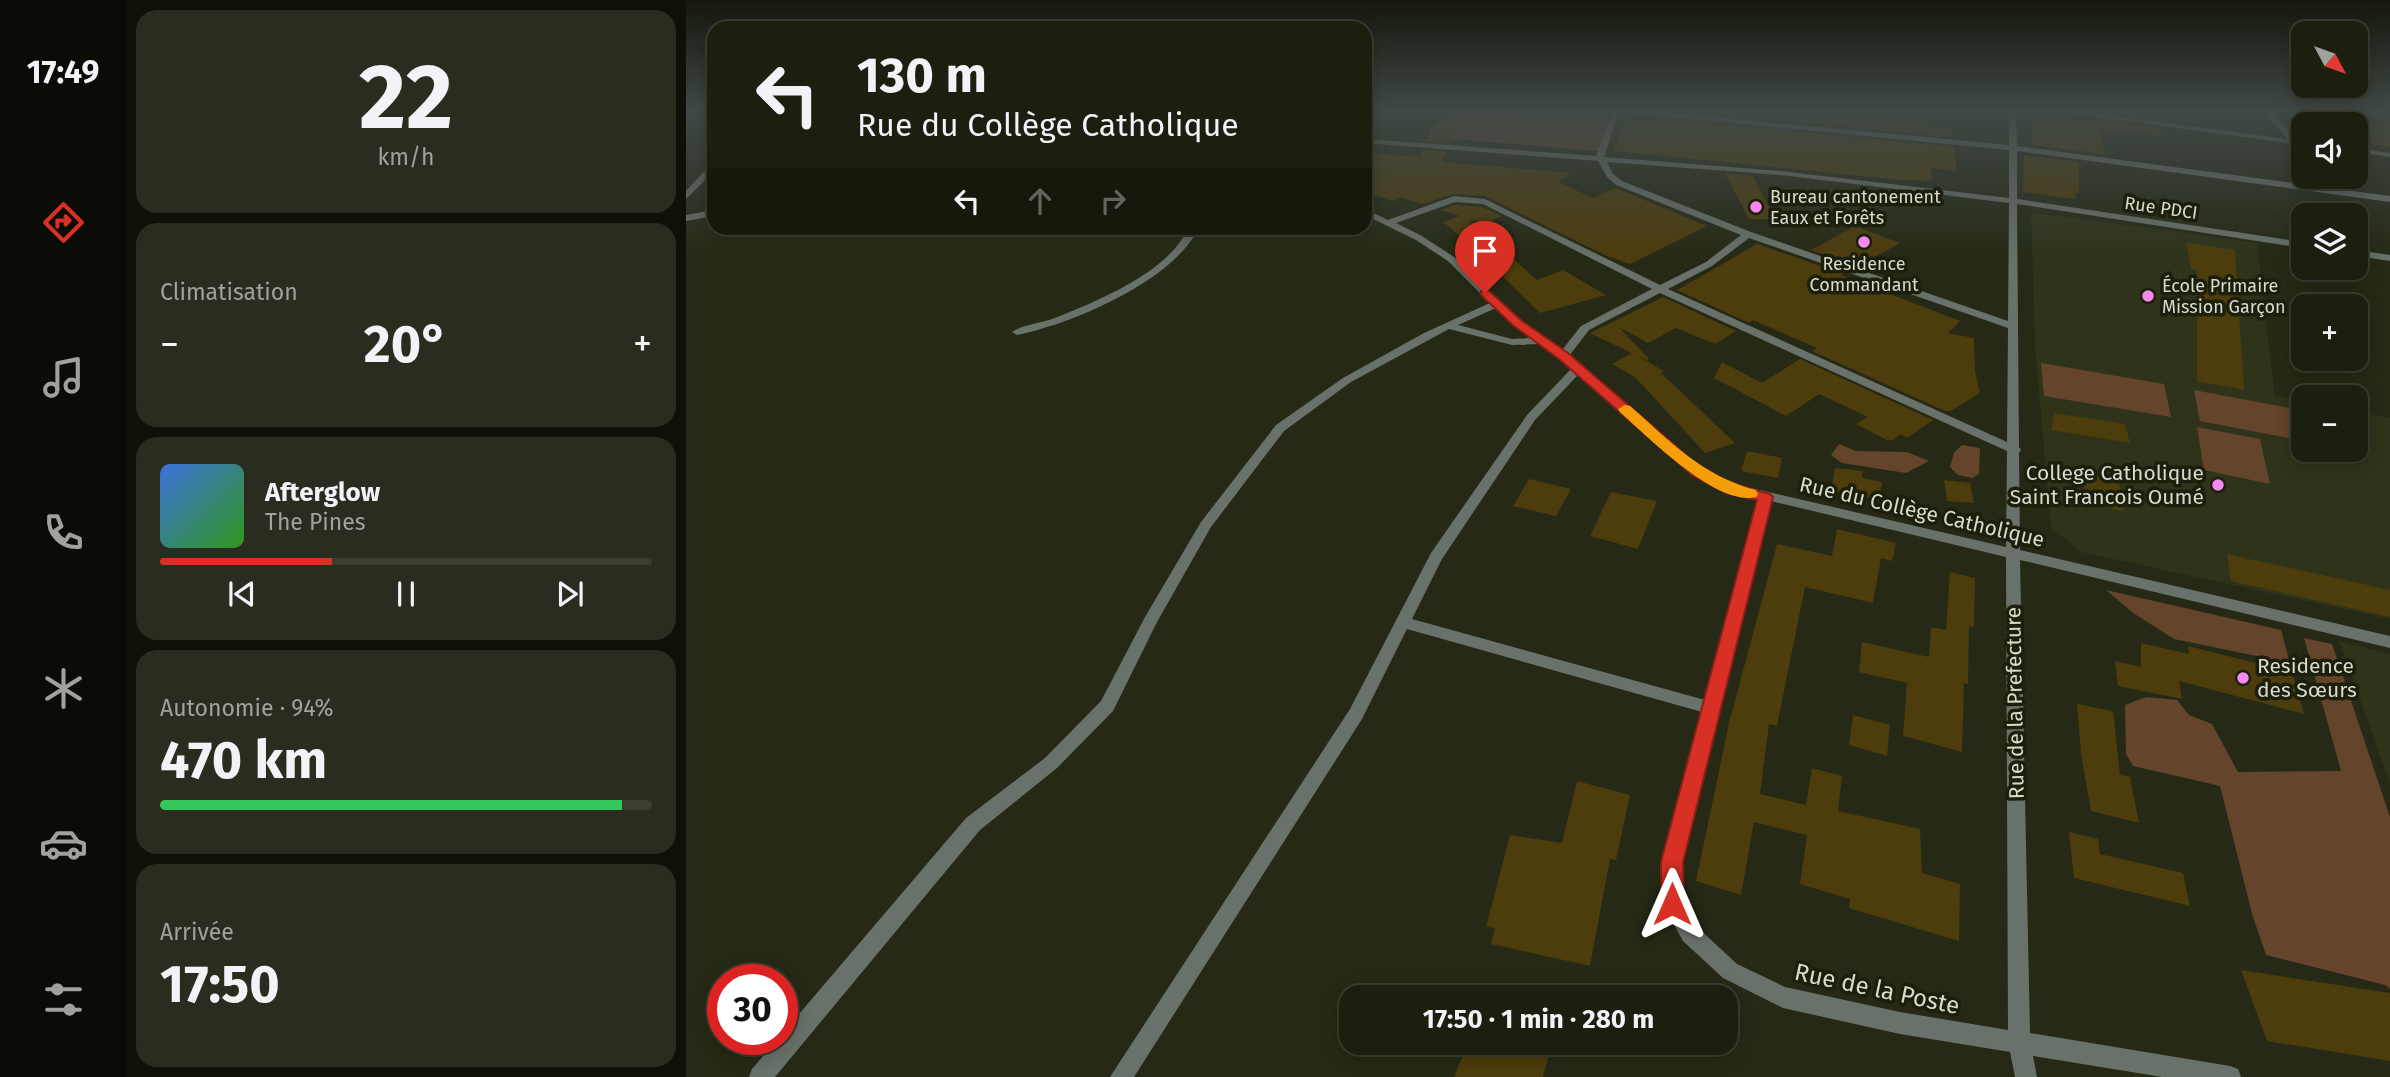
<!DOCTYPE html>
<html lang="fr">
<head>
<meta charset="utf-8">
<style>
  :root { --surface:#1c1f10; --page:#292c1e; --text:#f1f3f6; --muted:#a0a29f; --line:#3a3d30; --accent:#d93025 }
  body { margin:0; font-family:"Fira Sans",sans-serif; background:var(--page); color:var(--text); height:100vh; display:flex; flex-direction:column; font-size:26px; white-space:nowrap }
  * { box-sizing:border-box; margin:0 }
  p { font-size:23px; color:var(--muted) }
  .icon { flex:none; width:38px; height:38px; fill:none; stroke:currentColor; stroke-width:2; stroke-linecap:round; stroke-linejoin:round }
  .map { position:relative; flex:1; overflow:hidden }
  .sheet { display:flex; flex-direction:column; gap:10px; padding:10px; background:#0f1109; width:560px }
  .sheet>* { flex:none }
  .top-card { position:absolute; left:21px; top:21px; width:665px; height:214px; border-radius:21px; box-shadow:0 4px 18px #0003,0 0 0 2px var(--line); background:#1c1f10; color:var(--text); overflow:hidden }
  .needle { width:46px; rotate:131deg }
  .fabs { position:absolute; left:1605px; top:21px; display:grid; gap:14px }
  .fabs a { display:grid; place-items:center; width:77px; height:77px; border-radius:14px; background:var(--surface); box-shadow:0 4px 18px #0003,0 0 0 2px var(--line); font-size:35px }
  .speed { position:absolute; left:21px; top:964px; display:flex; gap:14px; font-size:35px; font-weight:700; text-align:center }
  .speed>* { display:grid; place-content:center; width:91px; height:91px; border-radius:50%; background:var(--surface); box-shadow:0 4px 18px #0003,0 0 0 2px var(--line); line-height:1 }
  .speed .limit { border:10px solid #d22; background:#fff; color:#111 }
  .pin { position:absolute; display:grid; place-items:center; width:60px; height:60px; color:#fff; margin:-72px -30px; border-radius:50% 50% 50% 0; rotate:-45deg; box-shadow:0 0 7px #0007 }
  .pin .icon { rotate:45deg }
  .me { position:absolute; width:77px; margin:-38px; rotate:0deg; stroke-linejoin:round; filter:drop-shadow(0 0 5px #0008) }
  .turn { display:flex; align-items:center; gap:24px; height:147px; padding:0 35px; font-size:32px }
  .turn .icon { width:91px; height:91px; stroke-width:2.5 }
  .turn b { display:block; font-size:49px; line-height:60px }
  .lanes { display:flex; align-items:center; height:66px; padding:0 35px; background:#0003; justify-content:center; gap:35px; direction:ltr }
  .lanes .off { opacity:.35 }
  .big { font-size:52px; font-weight:700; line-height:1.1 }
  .sheet .tile { flex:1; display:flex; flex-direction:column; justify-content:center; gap:10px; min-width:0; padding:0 24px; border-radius:21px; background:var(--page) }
  .sheet .dial { align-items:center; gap:0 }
  .dial b { font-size:91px; line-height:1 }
  .song { display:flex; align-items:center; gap:21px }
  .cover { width:84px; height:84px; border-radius:10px; background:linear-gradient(135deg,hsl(220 70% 55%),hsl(110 70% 35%)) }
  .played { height:7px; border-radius:4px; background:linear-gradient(90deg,var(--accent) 35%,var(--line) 35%) }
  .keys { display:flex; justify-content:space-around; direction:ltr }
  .heat { display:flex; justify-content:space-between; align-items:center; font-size:38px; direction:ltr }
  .charge { height:10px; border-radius:5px; background:linear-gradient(90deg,#34c759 94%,var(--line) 0) }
  .trip { position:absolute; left:653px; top:985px; width:399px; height:70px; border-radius:21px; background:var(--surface); box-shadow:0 4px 18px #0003,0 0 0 2px var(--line); font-weight:700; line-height:70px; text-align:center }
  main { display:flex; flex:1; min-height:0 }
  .menu { display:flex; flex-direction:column; width:126px; justify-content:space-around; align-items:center; background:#0b0c06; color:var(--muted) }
  .menu .icon { width:49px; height:49px }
  .menu .current { color:var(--accent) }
  .menu b { font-size:32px; color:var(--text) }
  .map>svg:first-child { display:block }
</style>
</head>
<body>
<main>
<nav class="menu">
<b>17:49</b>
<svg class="icon current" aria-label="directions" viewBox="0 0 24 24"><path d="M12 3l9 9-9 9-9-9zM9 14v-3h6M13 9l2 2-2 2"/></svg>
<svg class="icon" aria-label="music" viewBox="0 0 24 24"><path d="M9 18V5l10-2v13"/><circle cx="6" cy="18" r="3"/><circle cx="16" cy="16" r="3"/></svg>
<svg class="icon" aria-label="phone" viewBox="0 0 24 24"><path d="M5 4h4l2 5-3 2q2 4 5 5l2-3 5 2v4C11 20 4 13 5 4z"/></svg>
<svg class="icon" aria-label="climate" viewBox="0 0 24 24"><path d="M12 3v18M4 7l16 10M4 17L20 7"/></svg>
<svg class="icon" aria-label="car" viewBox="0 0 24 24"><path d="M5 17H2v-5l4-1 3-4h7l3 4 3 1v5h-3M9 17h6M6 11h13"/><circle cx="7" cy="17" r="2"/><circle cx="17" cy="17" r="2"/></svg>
<svg class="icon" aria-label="filters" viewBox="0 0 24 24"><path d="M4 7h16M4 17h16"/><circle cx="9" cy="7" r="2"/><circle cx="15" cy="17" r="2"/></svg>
</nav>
<section class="sheet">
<div class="tile dial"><b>22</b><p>km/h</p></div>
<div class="tile"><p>Climatisation</p>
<div class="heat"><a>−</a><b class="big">20°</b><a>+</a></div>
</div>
<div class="tile">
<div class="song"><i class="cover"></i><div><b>Afterglow</b><p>The Pines</p></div></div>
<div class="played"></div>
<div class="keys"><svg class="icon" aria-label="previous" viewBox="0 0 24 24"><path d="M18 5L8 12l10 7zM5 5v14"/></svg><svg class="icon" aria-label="pause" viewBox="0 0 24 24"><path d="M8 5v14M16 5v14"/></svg><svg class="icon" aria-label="next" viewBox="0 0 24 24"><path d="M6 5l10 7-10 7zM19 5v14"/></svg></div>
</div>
<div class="tile"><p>Autonomie · 94%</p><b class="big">470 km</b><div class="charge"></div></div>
<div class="tile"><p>Arrivée</p><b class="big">17:50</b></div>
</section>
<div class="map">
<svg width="1704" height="1077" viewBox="0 0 1704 1077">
  <rect width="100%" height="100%" fill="#252915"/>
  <path fill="#2e3319" d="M1345,212L1571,243L1589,396L1617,402V450H1670V412L1704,418V619L1395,552L1365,527L1349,349Z
    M1653,641L1704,654V784Z"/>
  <path fill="#64442b" d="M768,110L924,112L913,151L743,137L747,125Z
    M1355,363L1478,384L1485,417L1358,396Z
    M1508,390L1614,410L1617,420V441L1514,421Z
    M1511,427L1574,439L1584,484L1518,470Z
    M1153,444L1170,451L1221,452L1243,461L1220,473L1156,463L1145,455Z
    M1276,445L1294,448L1293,474L1287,478L1272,475L1264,467L1268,453Z
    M1420,590L1595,630L1604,663L1488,639L1447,613Z
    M1618,638L1646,644L1704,817V989L1699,985L1580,955L1566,914L1534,786L1447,766L1440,754L1439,705L1460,697L1491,700L1503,715L1526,724L1552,772L1655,771Z"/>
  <path fill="#4d3c0c" d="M981,110H1059L1143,118L1144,110H1212V124L1265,128L1266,137Z
    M1414,110H1474L1475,120L1414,112Z
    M1346,118L1390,123V119L1413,122L1419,154L1346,145Z
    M978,119L1268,147L1271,171L1245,168L1246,181L1215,180L927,151L940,123L975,126Z
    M1415,120L1475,128L1476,136L1415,128Z
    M1672,121L1704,125V147L1678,143Z
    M748,129H770L764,143L742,141Z
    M737,150L760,152L756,162L884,173L872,182L907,198L930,188L1021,226L944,264L921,256L799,196L767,194L737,204L714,197L707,201L679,192V153L734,157Z
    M1338,155L1393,162V193H1389L1390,199L1337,192Z
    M1039,173L1067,176L1089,219H1063Z
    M769,205L796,207L816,216L798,224L783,219L851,280L877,270L920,295L854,313L790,250L757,222L774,216L755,210Z
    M1169,226L1214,243L1172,266L1125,250Z
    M1500,242L1549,250L1558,390L1511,381V270L1505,269Z
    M1071,244L1158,274L1155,275L1274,321L1262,333L1288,338L1289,371L1294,393L1265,411H1259L1126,351L1131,348L1067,320L1063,323L991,290Z
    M977,297L1050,331L1029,344L990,328L962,343L933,327L963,359L962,361L904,333Z
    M946,353L978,371L975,373L1049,443L1019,453L949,377L926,364Z
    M1114,359L1247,420L1221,438L1214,434L1207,440H1201L1170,424L1182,417L1133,394L1100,416L1028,378L1036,362L1076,383Z
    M1368,413L1439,424L1444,443L1365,430Z
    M1061,451L1096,458L1092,478L1055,471Z
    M1149,468L1177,471L1176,478L1196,482L1193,500L1145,491Z
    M1396,473L1432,479L1438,511L1400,504Z
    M843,479L885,489L870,516L827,506Z
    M1258,480L1284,483L1288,503L1261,501Z
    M925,492L971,501L952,549L904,536Z
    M1151,529L1210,543L1206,561L1195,558L1187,603L1119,587L1091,726L1083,724L1074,794L1120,805L1126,768L1156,776L1152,811L1234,829L1236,873L1274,884L1273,941L1163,908L1164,899L1114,884L1121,835L1068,822L1055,895L1010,881L1043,723L1091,544L1146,556Z
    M1541,554L1704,590V617L1545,581Z
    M1264,572L1289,578L1288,627L1283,626L1282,684L1278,683L1276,752L1217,736L1221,683L1173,672L1176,642L1243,657L1245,627L1260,630Z
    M1455,643L1503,654L1502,646L1606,672L1618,714L1493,681L1496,699L1432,686L1429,661L1455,667Z
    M1391,704L1427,711L1434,775L1444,777L1453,823L1405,811L1395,754Z
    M1167,715L1204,725L1201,756L1163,745Z
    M891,781L944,795L930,860L924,859L904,966L805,944L809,928L800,927L824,835L876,843Z
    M1383,832L1412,839L1414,854L1497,873L1504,906L1388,878Z
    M1555,970L1704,993V1061L1581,1041Z
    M782,1043H866L857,1077H768Z"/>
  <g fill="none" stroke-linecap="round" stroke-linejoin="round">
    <path fill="#69726a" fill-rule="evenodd" d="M927,110H955L1323,145V110H1330L1331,146L1704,196V202L1331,151V199L1617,242V248L1331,204L1333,447L1335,450L1333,453L1334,550L1704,636V648L1334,560L1344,1033L1544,1066L1552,1069L1555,1077H1476L1347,1056L1351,1077H1329L1324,1052L1214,1034L1097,1008L1037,978L997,941L976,903V862L1016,712L721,629L676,719L448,1077H424L664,709L745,553L841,415L885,369L854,344L826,345L763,329L665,382L598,431L525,527L471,622L427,711L371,768L294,830L89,1077H63L66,1069L91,1040H96V1034L280,818L359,758L415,701L459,617L515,522L590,425L657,378L738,333L804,303L762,261L730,240L679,215V209L702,220L768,196L799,199L974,285L1020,262L1055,235L930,185L921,177L912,161L679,143V139L910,156ZM933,112L1323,150V198L1095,171L918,157ZM921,162L1095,175L1323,203L1322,321L1065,232L936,181L927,174ZM769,202L797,204L966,289L895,326L876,350L836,322L768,257L736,236L710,223ZM1063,238L1322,328L1321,442L982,289L1026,266ZM974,293L1321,451L1320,547L1039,482L1016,469L883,356L903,330ZM810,308L845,338L826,339L772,325ZM892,375L1006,475L1030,488L1072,498L1019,700L726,619L756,559L849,420ZM1085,501L1320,557L1322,1030L1214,1012L1099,987L1051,964L1011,927L996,901V862Z
      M1361,110H1380L1601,139L1577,110H1585L1610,140L1617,141V145Z
      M1670,148L1704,153V157L1670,152Z
      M25,164H28V171L0,199V191Z
      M28,210V216L0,221V215Z
      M489,228H499L508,236C479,284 385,324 331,335L326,332C336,325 354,323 366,319C408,303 475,275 498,236Z
      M1670,250L1704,255V261L1670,256Z"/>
  </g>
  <linearGradient id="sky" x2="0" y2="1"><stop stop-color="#14170c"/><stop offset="0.42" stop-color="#404946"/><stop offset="1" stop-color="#404946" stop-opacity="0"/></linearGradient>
  <rect width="1704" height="261" fill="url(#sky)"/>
  <path fill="#d93025" stroke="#8d1f18" stroke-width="2" d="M795,291H803L836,321L882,353L1016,469L1050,485L1084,494L1087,497L997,862L998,904L994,911L986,914L979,911L975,904V862L1071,500L1040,493L1006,475L873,359L828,326L795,295Z"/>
  <path fill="#f59e0b" d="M939,405L944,406C984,441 1016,476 1070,490L1072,494L1070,497C1031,507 961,436 934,412L932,409Z"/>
  <g fill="#f589ef" stroke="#1b1f0c" stroke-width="2.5">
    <circle cx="1070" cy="207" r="7"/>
    <circle cx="1178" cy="242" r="7"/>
    <circle cx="1462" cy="296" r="7"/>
    <circle cx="1532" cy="485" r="7"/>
    <circle cx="1557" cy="678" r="7"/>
  </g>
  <g text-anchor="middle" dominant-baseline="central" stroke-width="7" stroke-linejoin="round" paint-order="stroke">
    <g font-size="18" fill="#d7dacd" stroke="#1b1f0c" text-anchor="start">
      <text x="1084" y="197">Bureau cantonement<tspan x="1084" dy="21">Eaux et Forêts</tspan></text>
      <text x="1178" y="264" text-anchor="middle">Residence<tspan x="1178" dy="21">Commandant</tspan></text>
      <text x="1476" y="286">École Primaire<tspan x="1476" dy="21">Mission Garçon</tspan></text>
    </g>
    <g font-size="18" fill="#d7dacd" stroke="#1b1f0c">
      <text transform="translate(1475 208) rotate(8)">Rue PDCI</text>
    </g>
    <g font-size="21" fill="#d7dacd" stroke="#1b1f0c" text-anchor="end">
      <text x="1518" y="473">College Catholique<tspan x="1518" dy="24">Saint Francois Oumé</tspan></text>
      <text x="1571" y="666" text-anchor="start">Residence<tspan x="1571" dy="24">des Sœurs</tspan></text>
    </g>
    <g font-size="21" fill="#d7dacd" stroke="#1b1f0c">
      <text transform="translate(1236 512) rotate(13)">Rue du Collège Catholique</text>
      <text transform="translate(1329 703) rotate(-91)">Rue de la Prefecture</text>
    </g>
    <g font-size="24" fill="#d7dacd" stroke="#1b1f0c">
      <text transform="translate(1191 989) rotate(12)">Rue de la Poste</text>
    </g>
  </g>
</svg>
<div class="fabs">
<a><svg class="needle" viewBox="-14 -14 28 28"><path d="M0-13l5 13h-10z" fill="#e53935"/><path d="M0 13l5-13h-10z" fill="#a0a29f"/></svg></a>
<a><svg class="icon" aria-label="sound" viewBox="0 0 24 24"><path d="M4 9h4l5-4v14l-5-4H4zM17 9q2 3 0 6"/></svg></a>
<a><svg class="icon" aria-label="layers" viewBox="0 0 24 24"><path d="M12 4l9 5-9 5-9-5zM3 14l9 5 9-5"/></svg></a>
<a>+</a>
<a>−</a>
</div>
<div class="speed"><div class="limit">30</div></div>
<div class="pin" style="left:799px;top:293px;background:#d93025"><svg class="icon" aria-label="arrive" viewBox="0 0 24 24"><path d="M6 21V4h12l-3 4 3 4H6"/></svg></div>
<svg class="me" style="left:986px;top:904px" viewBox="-20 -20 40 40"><path d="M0-17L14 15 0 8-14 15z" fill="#d93025" stroke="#fff" stroke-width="4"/></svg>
<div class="trip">17:50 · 1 min · 280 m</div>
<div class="top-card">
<div class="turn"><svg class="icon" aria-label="left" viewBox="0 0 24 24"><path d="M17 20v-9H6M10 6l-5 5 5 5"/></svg><div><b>130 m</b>Rue du Collège Catholique</div></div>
<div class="lanes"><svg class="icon" aria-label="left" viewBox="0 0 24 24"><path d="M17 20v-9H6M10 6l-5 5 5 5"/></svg><svg class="icon off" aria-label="ahead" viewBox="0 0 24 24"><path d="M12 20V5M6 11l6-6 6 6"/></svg><svg class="icon off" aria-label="right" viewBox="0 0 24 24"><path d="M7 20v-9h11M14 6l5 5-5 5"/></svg></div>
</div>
</div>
</main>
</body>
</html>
